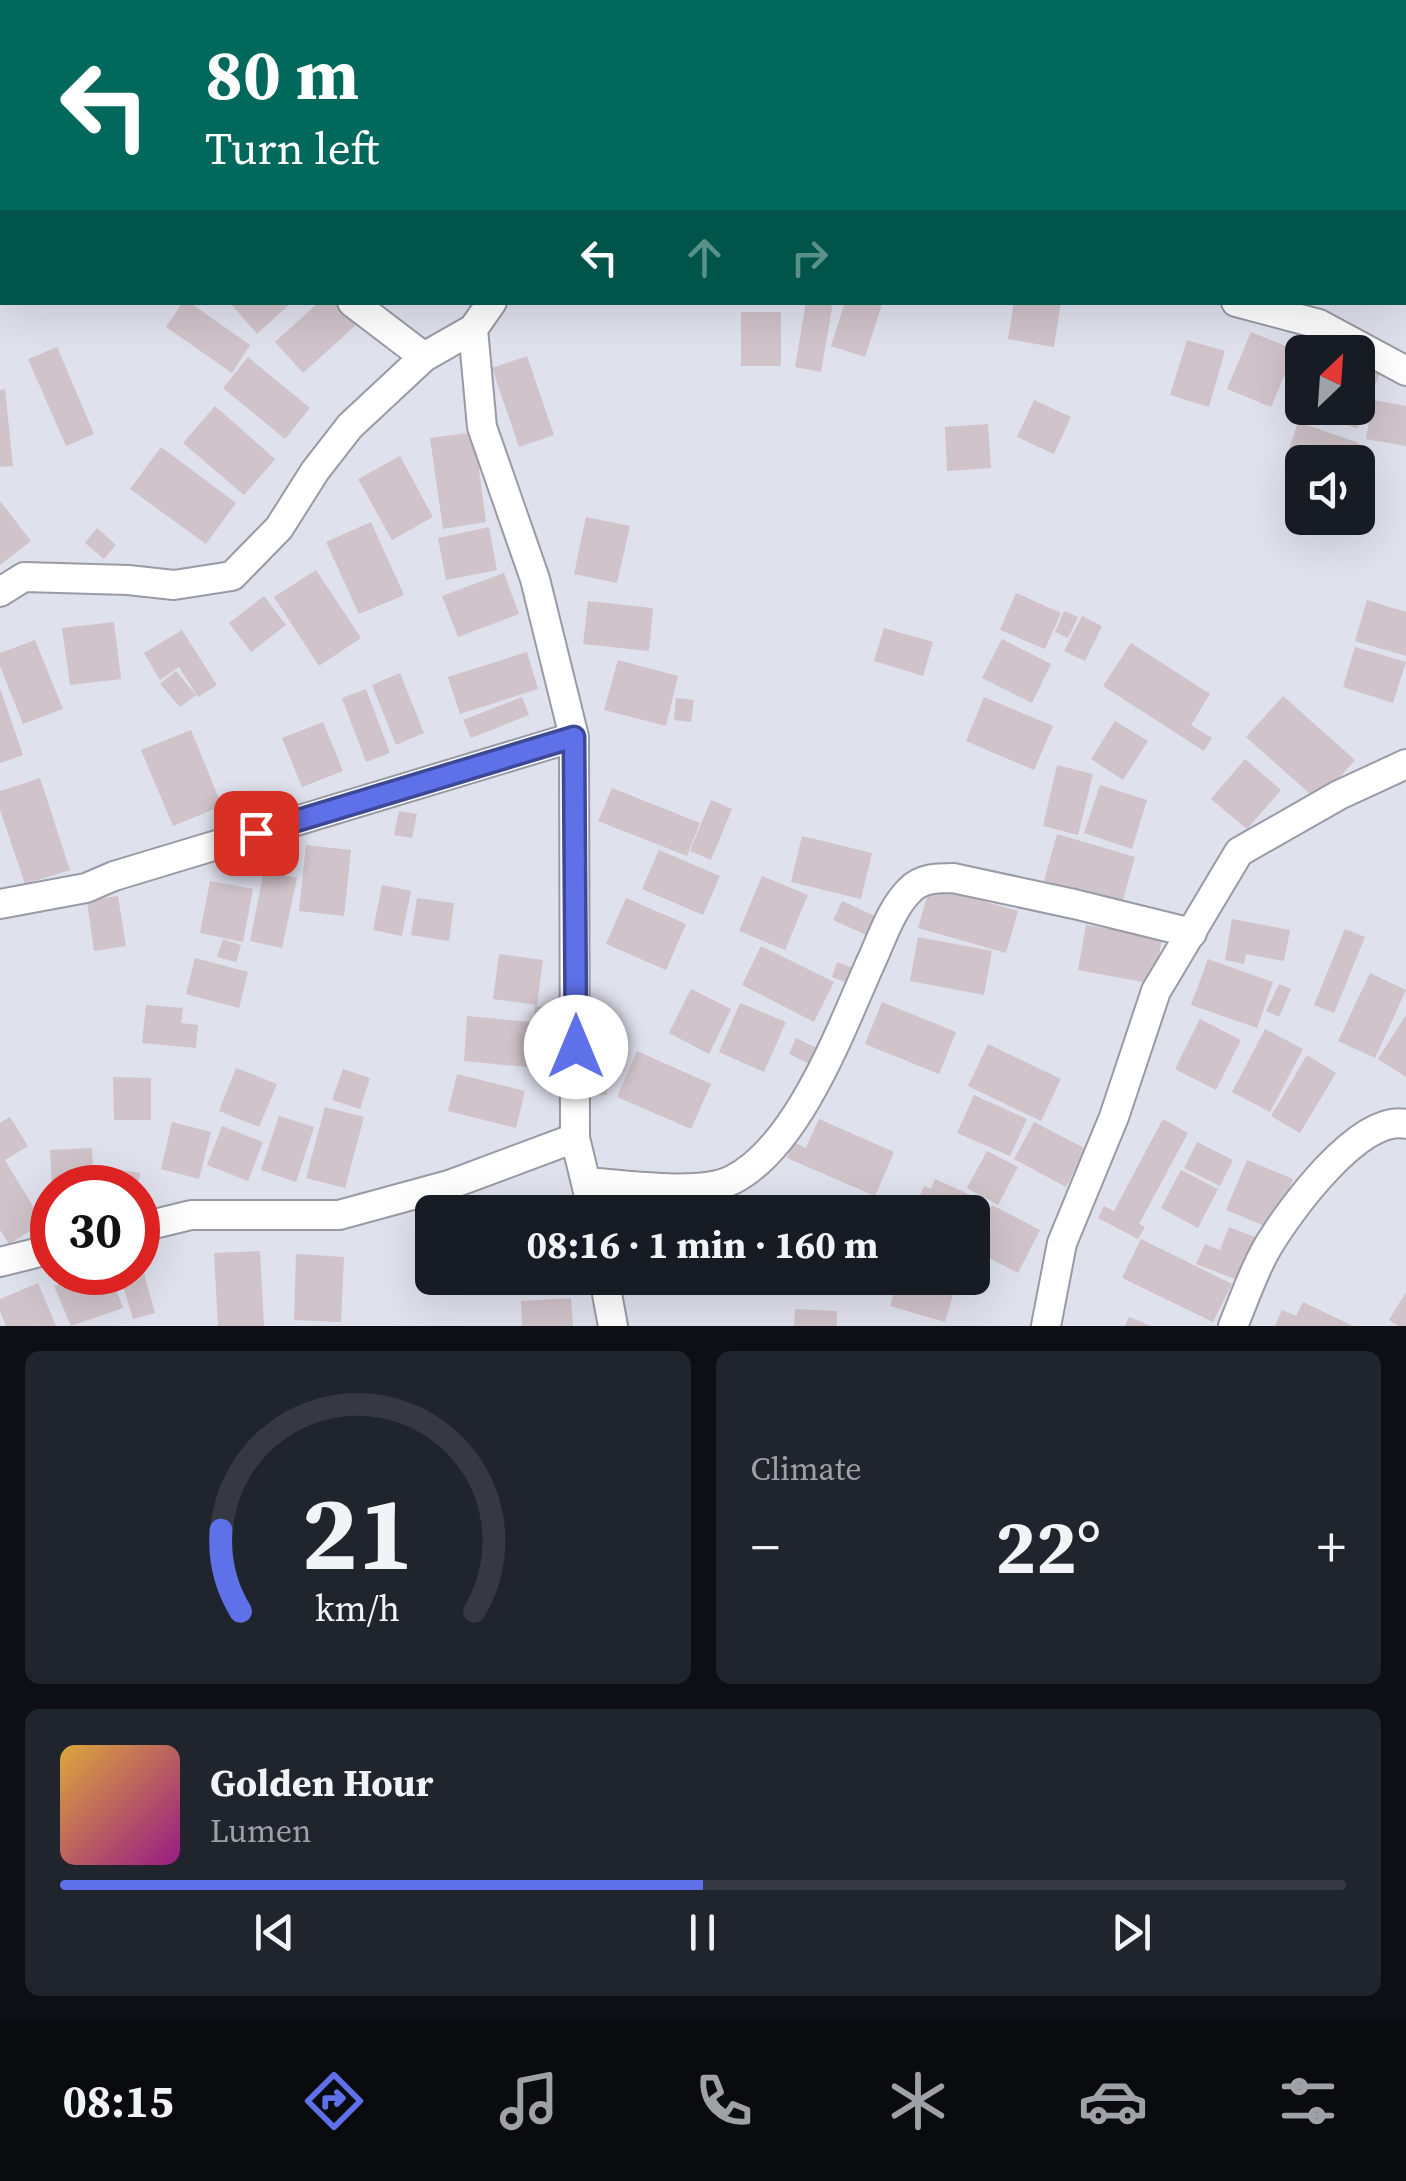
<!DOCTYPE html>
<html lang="en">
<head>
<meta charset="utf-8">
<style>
  :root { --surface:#171b24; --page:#20242c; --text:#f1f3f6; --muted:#9ea1a6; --line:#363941; --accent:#5e71e9 }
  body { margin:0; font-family:"Source Serif 4",serif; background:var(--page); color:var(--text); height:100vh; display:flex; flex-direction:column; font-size:38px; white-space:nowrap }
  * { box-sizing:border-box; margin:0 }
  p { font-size:32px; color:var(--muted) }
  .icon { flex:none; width:55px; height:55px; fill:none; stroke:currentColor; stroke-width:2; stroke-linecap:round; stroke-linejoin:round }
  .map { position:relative; height:1326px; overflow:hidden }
  .panel { display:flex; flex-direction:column; gap:25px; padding:25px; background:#0d0f14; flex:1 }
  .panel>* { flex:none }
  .guide { position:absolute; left:0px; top:0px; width:1408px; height:305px; box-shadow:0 10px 40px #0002; background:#00695c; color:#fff; overflow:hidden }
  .needle { width:65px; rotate:25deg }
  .tools { position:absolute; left:1285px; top:335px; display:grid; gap:20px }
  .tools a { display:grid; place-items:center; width:90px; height:90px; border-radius:15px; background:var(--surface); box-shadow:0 10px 40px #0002; font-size:50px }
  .speed { position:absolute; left:30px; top:1165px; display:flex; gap:20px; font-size:50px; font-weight:700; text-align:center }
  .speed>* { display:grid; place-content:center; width:130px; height:130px; border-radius:50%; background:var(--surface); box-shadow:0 10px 40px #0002; line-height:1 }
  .speed .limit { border:15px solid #d22; background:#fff; color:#111 }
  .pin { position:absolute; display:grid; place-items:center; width:85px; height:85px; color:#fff; margin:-42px; border-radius:20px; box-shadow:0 5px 15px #0006 }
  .me { position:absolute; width:110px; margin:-55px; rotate:0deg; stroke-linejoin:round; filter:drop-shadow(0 0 8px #0008) }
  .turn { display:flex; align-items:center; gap:35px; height:210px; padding:0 40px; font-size:45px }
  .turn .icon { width:130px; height:130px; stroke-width:2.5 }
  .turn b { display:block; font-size:70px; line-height:85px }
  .lanes { display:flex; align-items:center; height:95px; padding:0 40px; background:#0003; justify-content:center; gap:50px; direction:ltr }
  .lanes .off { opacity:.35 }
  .big { font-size:75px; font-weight:700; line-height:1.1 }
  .panel .widget { flex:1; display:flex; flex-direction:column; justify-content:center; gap:15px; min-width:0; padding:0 35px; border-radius:15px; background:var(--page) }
  .panel .dial { align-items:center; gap:0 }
  .dial svg { height:260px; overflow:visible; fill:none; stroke:var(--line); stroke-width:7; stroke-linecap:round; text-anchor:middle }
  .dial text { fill:var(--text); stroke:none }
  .song { display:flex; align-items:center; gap:30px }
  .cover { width:120px; height:120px; border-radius:15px; background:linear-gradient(135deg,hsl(40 70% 55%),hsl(310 70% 35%)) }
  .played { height:10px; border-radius:5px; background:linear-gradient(90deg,var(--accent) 50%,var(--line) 50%) }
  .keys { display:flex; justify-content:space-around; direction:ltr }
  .heat { display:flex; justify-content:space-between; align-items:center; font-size:55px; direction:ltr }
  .panel .tiles { flex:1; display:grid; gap:25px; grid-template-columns:1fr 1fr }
  .widget:last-child { grid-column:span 2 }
  .trip { position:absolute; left:415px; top:1195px; width:575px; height:100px; border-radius:15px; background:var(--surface); box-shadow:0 10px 40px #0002; font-weight:700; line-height:100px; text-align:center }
  .menu { display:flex; height:160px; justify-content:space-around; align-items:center; background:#090b0e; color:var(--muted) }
  .menu .icon { width:70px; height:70px }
  .menu .on { color:var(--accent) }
  .menu b { font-size:45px; color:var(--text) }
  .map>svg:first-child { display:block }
</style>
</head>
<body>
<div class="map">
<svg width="1406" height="1326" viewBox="0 0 1406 1326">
  <rect width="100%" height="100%" fill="#dfe1ed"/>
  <path fill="#d0c3c9" d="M183,302H189L250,345L232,373L166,327Z
    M229,302H292L257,334Z
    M319,302H339L358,323L303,373L275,342Z
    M806,302H833L821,372L795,367Z
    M845,302L882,304L865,357L831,346Z
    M1014,302H1061L1054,347L1008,339Z
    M741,312H781V366H741Z
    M1251,332L1295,350L1271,407L1227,389Z
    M1187,340L1225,351L1209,407L1170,395Z
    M57,347L94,434L66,446L28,359Z
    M527,356L554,435L519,447L492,368Z
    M248,357L310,408L285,439L223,388Z
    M1358,364L1380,373L1357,429L1306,408H1358Z
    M5,389L13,466L0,467V390Z
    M1034,400L1071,417L1054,454L1017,437Z
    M1373,400L1406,406V446L1366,439Z
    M215,406L275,459L244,495L183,443Z
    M1298,422L1359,443L1353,462H1309L1287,455Z
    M988,424L991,468L947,471L945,427Z
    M474,432L486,522L443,529L430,438Z
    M161,447L236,503L206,544L130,489Z
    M400,456L433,517L392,540L358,479Z
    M0,501L31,541L0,565Z
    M586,517L630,526L617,583L574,574Z
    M371,522L404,595L359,614L326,542Z
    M489,527L497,570L446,580L438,538Z
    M97,528L116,545L104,559L85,543Z
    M316,570L361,638L319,666L274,597Z
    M504,573L519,614L458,637L442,596Z
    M1016,593L1061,613L1045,649L1000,630Z
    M264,596L286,625L251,652L229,623Z
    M1367,600L1406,612V656L1355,641Z
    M588,601L653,608L649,651L583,644Z
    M1064,611L1078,617L1068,638L1055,632Z
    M1082,616L1102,626L1085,661L1064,651Z
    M114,622L121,679L70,685L62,628Z
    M884,628L933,642L923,676L874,661Z
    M182,630L217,685L198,697L179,667L160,680L144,653Z
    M1002,639L1051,664L1032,703L982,678Z
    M35,640L63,709L23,724L0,666V653Z
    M1131,643L1210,694L1191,725L1212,738L1204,751L1103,686Z
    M1355,647L1406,662L1393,703L1343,687Z
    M527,652L538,689L460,714L448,677Z
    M618,660L678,676L666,726L604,710Z
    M176,671L196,695L180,707L160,684Z
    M400,673L424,733L396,745L372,685Z
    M0,688L23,755L0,763Z
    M366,689L390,753L366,762L342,698Z
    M1283,696L1355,760L1318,801L1246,737Z
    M522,697L529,715L471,738L463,720Z
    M984,697L1053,726L1034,770L966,741Z
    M676,698L694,700L691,722L674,720Z
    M1115,721L1148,741L1123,780L1091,759Z
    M323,722L343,771L302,787L282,738Z
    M191,730L222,806L173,826L141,750Z
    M1245,759L1281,790L1247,829L1211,799Z
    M1057,765L1093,774L1078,835L1043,826Z
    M40,778L70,870L25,884L0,810V791Z
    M1100,785L1147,800L1132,849L1084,833Z
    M612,788L700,823L687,856L598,821Z
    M711,800L732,809L711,860L690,851Z
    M399,811L417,814L412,838L394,835Z
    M1057,834L1135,857L1122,903L1044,881Z
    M802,836L872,853L861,899L791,882Z
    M306,845L351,850L344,916L299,911Z
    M659,850L720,876L703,915L642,889Z
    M264,871L297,878L282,948L250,941Z
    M762,876L808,895L785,950L739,931Z
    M210,881L253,889L243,942L200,933Z
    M382,885L411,891L402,936L373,930Z
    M930,886L1018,911L1006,953L918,928Z
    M118,896L126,946L94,951L87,901Z
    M417,898L454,903L449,941L411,935Z
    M626,898L686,924L666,970L606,944Z
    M842,901L875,916L866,935L833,920Z
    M1232,919L1290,930L1284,961L1246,954L1244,964L1225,960Z
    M1086,925L1162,938L1154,984L1078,970Z
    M1345,929L1365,937L1334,1013L1314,1005Z
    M918,937L992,951L984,995L910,981Z
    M223,939L241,945L236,962L217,957Z
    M761,946L834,982L814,1022L742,985Z
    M499,954L543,960L537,1005L493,999Z
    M195,958L248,972L239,1008L186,994Z
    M1208,959L1273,982L1257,1028L1191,1005Z
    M837,962L858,970L853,985L832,977Z
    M1370,973L1406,990L1375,1058L1338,1041Z
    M1279,984L1291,989L1279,1017L1266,1011Z
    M691,989L731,1009L709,1054L669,1033Z
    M882,1002L956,1032L939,1074L865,1044Z
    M740,1003L786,1022L764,1072L719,1052Z
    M146,1005L183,1008L181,1023L198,1025L196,1048L142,1043Z
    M535,1006L556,1008L554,1025L533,1022Z
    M1406,1015V1077L1378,1059Z
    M467,1016L531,1022L527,1067L464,1061Z
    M1200,1019L1241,1040L1216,1090L1175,1069Z
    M1265,1029L1303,1049L1270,1112L1232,1092Z
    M796,1038L817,1048L810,1064L789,1054Z
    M988,1044L1061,1079L1041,1121L968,1086Z
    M637,1051L711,1084L691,1129L617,1097Z
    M1307,1055L1336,1073L1300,1133L1271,1116Z
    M236,1068L277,1084L259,1127L219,1111Z
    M343,1069L370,1078L360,1109L332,1100Z
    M457,1074L525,1091L516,1128L448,1111Z
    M587,1076L608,1077L607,1095L586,1094Z
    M113,1077L151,1078V1120H114Z
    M974,1095L1027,1119L1010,1156L957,1133Z
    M325,1107L364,1117L345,1188L306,1178Z
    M279,1116L314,1127L296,1182L261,1170Z
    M10,1117L28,1146L5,1160L43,1223L9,1244L0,1230V1123Z
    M819,1119L894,1152L875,1196L787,1158L794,1142L806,1148Z
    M1163,1119L1188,1133L1139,1224L1145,1227L1138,1239L1098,1218L1104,1206L1114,1211Z
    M172,1122L211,1132L199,1179L161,1169Z
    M1034,1122L1086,1149L1066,1187L1014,1159Z
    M222,1126L263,1142L248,1181L207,1165Z
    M1197,1142L1233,1160L1220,1186L1184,1168Z
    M92,1148L94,1188H52L50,1150Z
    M987,1151L1018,1167L998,1205L967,1188Z
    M1247,1160L1293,1179L1272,1229L1226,1210Z
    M120,1170L140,1173L138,1188H118Z
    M1181,1170L1218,1189L1198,1228L1161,1208Z
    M935,1179L984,1201L972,1228V1212H913L924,1186L931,1189Z
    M633,1185L651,1187L649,1212H630Z
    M505,1197L507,1212H460L459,1204Z
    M732,1197L777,1208L776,1212H728Z
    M659,1199L700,1211V1212H655Z
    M992,1205L1040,1230L1018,1273L972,1249V1242Z
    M1229,1227L1263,1240L1245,1283L1196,1264L1205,1244L1220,1250Z
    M1141,1239L1232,1284L1213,1322L1122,1278Z
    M260,1251L264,1326H218L214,1253Z
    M296,1254L344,1257L341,1322L294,1320Z
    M139,1255L155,1313L133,1319L119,1272H138Z
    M87,1272H109L123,1308L71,1326L54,1286Z
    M898,1278H958L945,1322L890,1306Z
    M38,1283L56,1326H6L0,1311V1299Z
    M1406,1292V1326H1398L1389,1320Z
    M571,1298L573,1326H522L521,1301Z
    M1303,1302L1353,1326H1275L1282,1310L1296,1316Z
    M795,1309L837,1311V1326H794Z
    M1129,1317L1151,1326H1125Z"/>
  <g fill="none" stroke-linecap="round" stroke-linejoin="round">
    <g stroke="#989aa5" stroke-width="32">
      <path id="minor" d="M95,0L97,2
        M447,0L448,2
        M821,0L822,2
        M352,302L424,357
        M1236,302L1319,324L1406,371
        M473,329L482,427L535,579L574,737L575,1138L593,1212
        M0,592L24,577L128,580L174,585L232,576L279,528L315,471L350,426L424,357L473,329L492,302
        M0,904L86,888L114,876L574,737
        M588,1182C624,1185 701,1196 732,1180C798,1147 841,1029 870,964C881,941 891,908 910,890C921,878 938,878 953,878L1074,904L1192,933
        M138,1228L191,1215H339L449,1185L575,1138
        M0,1262L52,1249
        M604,1278L613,1326
        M1046,1326L1062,1243L1114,1117L1156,991L1239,852L1339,795L1406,764
        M1233,1326C1244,1300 1253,1272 1267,1248C1288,1212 1360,1113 1406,1124"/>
    </g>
    <use href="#minor" stroke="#fff" stroke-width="28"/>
  </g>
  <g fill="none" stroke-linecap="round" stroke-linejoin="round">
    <g stroke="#3d4997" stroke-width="25">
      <path id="route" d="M256,833L574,737L576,1047"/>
    </g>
    <use href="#route" stroke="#5e71e9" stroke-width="18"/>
  </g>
</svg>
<div class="tools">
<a><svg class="needle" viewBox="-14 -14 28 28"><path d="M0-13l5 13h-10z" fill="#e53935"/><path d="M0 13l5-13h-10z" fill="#9ea1a6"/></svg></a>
<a><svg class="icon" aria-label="sound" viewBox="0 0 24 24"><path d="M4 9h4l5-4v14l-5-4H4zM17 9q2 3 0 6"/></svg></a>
</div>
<div class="speed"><div class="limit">30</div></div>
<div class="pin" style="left:256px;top:833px;background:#d93025"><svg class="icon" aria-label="arrive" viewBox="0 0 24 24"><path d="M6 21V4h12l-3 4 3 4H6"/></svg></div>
<svg class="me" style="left:576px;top:1047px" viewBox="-20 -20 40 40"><circle r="19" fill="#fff"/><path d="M0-13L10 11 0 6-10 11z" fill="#5e71e9"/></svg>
<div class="trip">08:16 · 1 min · 160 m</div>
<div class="guide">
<div class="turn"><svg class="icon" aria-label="left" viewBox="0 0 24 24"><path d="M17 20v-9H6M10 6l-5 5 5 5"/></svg><div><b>80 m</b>Turn left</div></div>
<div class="lanes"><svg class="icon" aria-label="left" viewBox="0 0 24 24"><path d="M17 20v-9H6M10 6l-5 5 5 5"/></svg><svg class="icon off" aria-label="ahead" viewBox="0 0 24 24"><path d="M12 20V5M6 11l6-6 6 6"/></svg><svg class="icon off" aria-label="right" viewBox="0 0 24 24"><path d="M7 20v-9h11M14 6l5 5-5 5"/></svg></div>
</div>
</div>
<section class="panel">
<div class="tiles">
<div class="widget dial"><svg viewBox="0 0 100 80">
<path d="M14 69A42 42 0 1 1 86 69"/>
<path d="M14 69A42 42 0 0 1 8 44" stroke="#5e71e9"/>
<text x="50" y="56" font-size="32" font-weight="700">21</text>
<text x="50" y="72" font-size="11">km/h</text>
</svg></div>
<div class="widget"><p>Climate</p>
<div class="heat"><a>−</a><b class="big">22°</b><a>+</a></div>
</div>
<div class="widget">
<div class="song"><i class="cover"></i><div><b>Golden Hour</b><p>Lumen</p></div></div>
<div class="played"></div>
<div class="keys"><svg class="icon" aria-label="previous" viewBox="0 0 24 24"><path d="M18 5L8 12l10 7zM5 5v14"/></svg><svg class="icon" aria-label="pause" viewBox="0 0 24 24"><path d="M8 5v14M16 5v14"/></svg><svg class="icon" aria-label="next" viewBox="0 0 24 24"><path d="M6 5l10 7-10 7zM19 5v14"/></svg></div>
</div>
</div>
</section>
<nav class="menu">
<b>08:15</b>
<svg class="icon on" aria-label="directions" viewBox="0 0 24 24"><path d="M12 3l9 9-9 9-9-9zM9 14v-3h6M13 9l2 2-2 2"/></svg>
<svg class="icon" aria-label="music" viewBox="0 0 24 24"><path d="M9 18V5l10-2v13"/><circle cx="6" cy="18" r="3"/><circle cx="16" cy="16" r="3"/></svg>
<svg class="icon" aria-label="phone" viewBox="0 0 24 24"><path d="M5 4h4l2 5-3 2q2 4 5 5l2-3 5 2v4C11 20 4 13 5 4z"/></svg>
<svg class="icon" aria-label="climate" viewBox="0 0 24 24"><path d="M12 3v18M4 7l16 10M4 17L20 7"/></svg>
<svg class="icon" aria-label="car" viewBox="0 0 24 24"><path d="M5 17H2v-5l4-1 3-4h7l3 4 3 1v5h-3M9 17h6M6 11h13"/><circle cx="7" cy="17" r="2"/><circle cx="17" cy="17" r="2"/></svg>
<svg class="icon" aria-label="filters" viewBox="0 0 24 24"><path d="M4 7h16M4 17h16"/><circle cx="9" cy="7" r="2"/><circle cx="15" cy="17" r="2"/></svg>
</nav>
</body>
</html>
